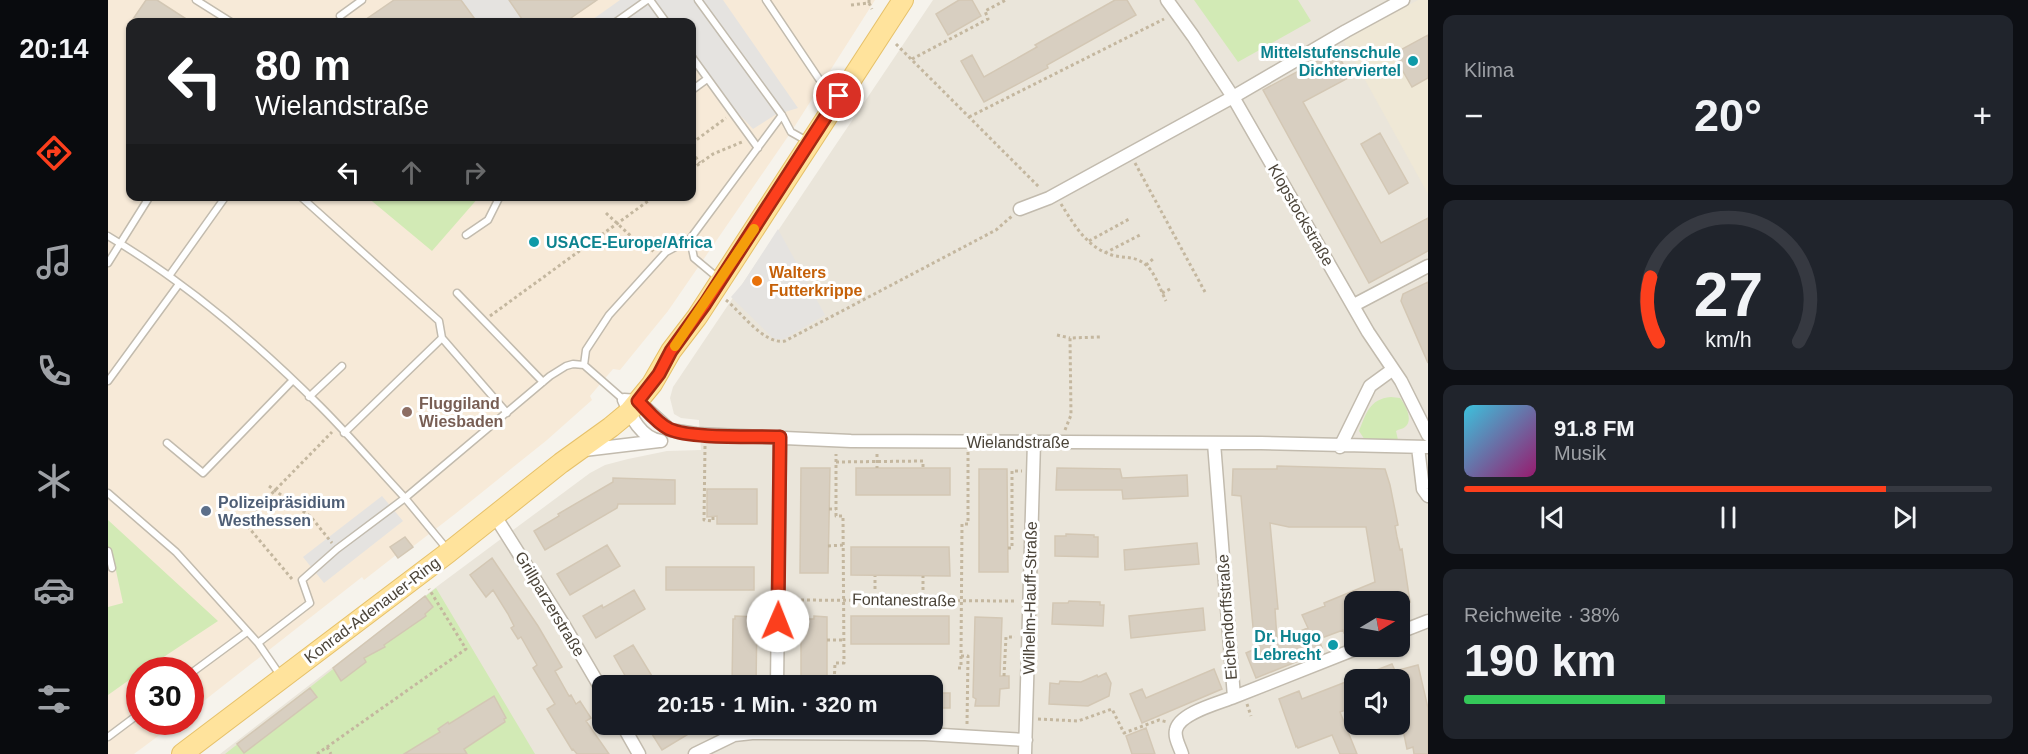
<!DOCTYPE html>
<html lang="de">
<head>
<meta charset="utf-8">
<style>
  :root { --surface:#171b24; --page:#20242c; --text:#f1f3f6; --muted:#9ea1a6; --line:#363941; --accent:#fc3f1d }
  body { margin:0; font-family:Arial,sans-serif; background:var(--page); color:var(--text); height:100vh; display:flex; flex-direction:column; font-size:22px; white-space:nowrap }
  * { box-sizing:border-box; margin:0 }
  p { font-size:20px; color:var(--muted) }
  .icon { flex:none; width:33px; height:33px; fill:none; stroke:currentColor; stroke-width:2; stroke-linecap:round; stroke-linejoin:round }
  .map { position:relative; flex:1; overflow:hidden }
  .drawer { display:flex; flex-direction:column; gap:15px; padding:15px; background:#0d0f14; width:600px }
  .drawer>* { flex:none }
  .banner { position:absolute; left:18px; top:18px; width:570px; height:183px; border-radius:12px; box-shadow:0 2px 4px #0004; background:#202124; color:#fff; overflow:hidden }
  .needle { width:39px; rotate:80deg }
  .controls { position:absolute; left:1236px; top:591px; display:grid; gap:12px }
  .controls a { display:grid; place-items:center; width:66px; height:66px; border-radius:12px; background:var(--surface); box-shadow:0 2px 4px #0004; font-size:30px }
  .speed { position:absolute; left:18px; top:657px; display:flex; gap:12px; font-size:30px; font-weight:700; text-align:center }
  .speed>* { display:grid; place-content:center; width:78px; height:78px; border-radius:50%; background:var(--surface); box-shadow:0 2px 4px #0004; line-height:1 }
  .speed .limit { border:9px solid #d22; background:#fff; color:#111 }
  .pin { position:absolute; display:grid; place-items:center; width:51px; height:51px; color:#fff; margin:-26px; border:3px solid #fff; border-radius:50%; box-shadow:0 2px 6px #0007 }
  .me { position:absolute; width:66px; margin:-33px; rotate:1deg; stroke-linejoin:round; filter:drop-shadow(0 0 4px #0008) }
  .turn { display:flex; align-items:center; gap:21px; height:126px; padding:0 30px; font-size:27px }
  .turn .icon { width:78px; height:78px; stroke-width:2.5 }
  .turn b { display:block; font-size:42px; line-height:51px }
  .lanes { display:flex; align-items:center; height:57px; padding:0 30px; background:#0003; justify-content:center; gap:30px; direction:ltr }
  .lanes .off { opacity:.35 }
  .big { font-size:45px; font-weight:800; line-height:1.1 }
  .drawer .widget { flex:1; display:flex; flex-direction:column; justify-content:center; gap:9px; min-width:0; padding:0 21px; border-radius:12px; background:var(--page) }
  .drawer .dial { align-items:center; gap:0 }
  .dial svg { height:156px; overflow:visible; fill:none; stroke:var(--line); stroke-width:7; stroke-linecap:round; text-anchor:middle }
  .dial text { fill:var(--text); stroke:none }
  .song { display:flex; align-items:center; gap:18px }
  .cover { width:72px; height:72px; border-radius:9px; background:linear-gradient(135deg,hsl(190 70% 55%),hsl(320 70% 35%)) }
  .played { height:6px; border-radius:3px; background:linear-gradient(90deg,var(--accent) 80%,var(--line) 80%) }
  .keys { display:flex; justify-content:space-around; direction:ltr }
  .heat { display:flex; justify-content:space-between; align-items:center; font-size:33px; direction:ltr }
  .charge { height:9px; border-radius:4px; background:linear-gradient(90deg,#34c759 38%,var(--line) 0) }
  .trip { position:absolute; left:484px; top:675px; width:351px; height:60px; border-radius:12px; background:var(--surface); box-shadow:0 2px 4px #0004; font-weight:800; line-height:60px; text-align:center }
  main { display:flex; flex:1; min-height:0 }
  .tab-bar { display:flex; flex-direction:column; width:108px; justify-content:space-around; align-items:center; background:#090b0e; color:var(--muted) }
  .tab-bar .icon { width:42px; height:42px }
  .tab-bar .selected { color:var(--accent) }
  .tab-bar b { font-size:27px; color:var(--text) }
  .map>svg:first-child { display:block }
</style>
</head>
<body>
<main>
<nav class="tab-bar">
<b>20:14</b>
<svg class="icon selected" aria-label="directions" viewBox="0 0 24 24"><path d="M12 3l9 9-9 9-9-9zM9 14v-3h6M13 9l2 2-2 2"/></svg>
<svg class="icon" aria-label="music" viewBox="0 0 24 24"><path d="M9 18V5l10-2v13"/><circle cx="6" cy="18" r="3"/><circle cx="16" cy="16" r="3"/></svg>
<svg class="icon" aria-label="phone" viewBox="0 0 24 24"><path d="M5 4h4l2 5-3 2q2 4 5 5l2-3 5 2v4C11 20 4 13 5 4z"/></svg>
<svg class="icon" aria-label="climate" viewBox="0 0 24 24"><path d="M12 3v18M4 7l16 10M4 17L20 7"/></svg>
<svg class="icon" aria-label="car" viewBox="0 0 24 24"><path d="M5 17H2v-5l4-1 3-4h7l3 4 3 1v5h-3M9 17h6M6 11h13"/><circle cx="7" cy="17" r="2"/><circle cx="17" cy="17" r="2"/></svg>
<svg class="icon" aria-label="filters" viewBox="0 0 24 24"><path d="M4 7h16M4 17h16"/><circle cx="9" cy="7" r="2"/><circle cx="15" cy="17" r="2"/></svg>
</nav>
<div class="map">
<svg width="1320" height="754" viewBox="0 0 1320 754">
  <rect width="100%" height="100%" fill="#f6f3ec"/>
  <path fill="#eae5da" fill-rule="evenodd" d="M825,0H1320V754H112L331,585L482,473L497,465L520,459L559,451L593,450L591,420L573,418L566,414L562,398L565,387ZM1246,602H1292V646H1246ZM1246,680H1292V724H1246ZM495,686H825V724H495Z"/>
  <path fill="#f7ead8" fill-rule="evenodd" d="M0,0H767L683,132L560,311L512,370L505,369L482,396L484,400L439,440L347,514L290,558L288,555L256,580L254,577L83,711L82,670H32V722H69L26,754H0ZM22,22H584V196H22Z"/>
  <path fill="#efe8d6" d="M1310,0H1320V194L1235,40Z"/>
  <path fill="#d2eab5" d="M1086,0H1190L1203,21L1130,62Z
    M259,197H371L324,251Z
    M1283,397L1292,398C1297,404 1306,420 1297,427C1295,429 1291,429 1288,431L1290,440H1257L1251,431C1258,414 1261,399 1283,397Z
    M0,520L110,621L36,670H32L31,673L0,695V607L15,603L7,566L0,567Z
    M328,588L427,754H117Z"/>
  <path fill="#e5e3e0" d="M353,0H401L416,22H369Z
    M512,0H615L690,108L667,115L645,129L584,65V22H481Z
    M670,229L717,315L676,339H666L623,297L635,283Z
    M274,496L295,521L216,583L195,557Z"/>
  <path fill="#d8cfc1" stroke="#d3c7b4" stroke-width="1.5" fill-rule="evenodd" d="M38,0H49L83,22H23Z
    M286,0H353L369,22H254Z
    M401,0H489L457,22H416Z
    M851,0H864L873,16L840,35L828,14Z
    M1007,0H1019L1028,15L939,65L940,68L876,102L853,61L864,55L876,77L929,47L927,45Z
    M1320,35V78L1304,87L1285,54Z
    M1228,51L1242,77L1195,102L1273,243L1320,218V251L1261,283L1155,90Z
    M1272,133L1300,183L1281,194L1253,144Z
    M1320,282V363L1293,301L1295,294Z
    M1169,466L1277,469L1282,485L1290,525L1287,526L1289,537L1292,550L1294,549L1302,602H1246V628L1236,633L1235,630L1211,639L1215,651L1148,678L1138,653L1147,649L1133,496L1124,495L1125,469H1169ZM1162,523L1181,527H1258L1267,582L1216,603L1217,606L1194,615L1200,628L1169,640L1167,609H1170Z
    M693,468H722L720,573H692Z
    M748,468H842V495H748Z
    M949,468L1012,469L1014,478L1079,475L1080,496L1015,499L1014,490H948Z
    M871,469H899L900,572H871Z
    M505,478L567,480V504H510L509,508L437,550L426,531L451,516L450,514L505,482Z
    M599,489H649V524H609V516L599,517Z
    M958,534L986,535V537H990V557L947,556V536H958Z
    M297,537L305,547L290,558L282,547Z
    M1089,543L1091,564L1017,570L1016,550Z
    M499,545L512,566L462,595L449,574Z
    M743,547H841L842,576L743,575Z
    M384,558L430,626L454,667L447,671L461,696L463,695L468,704L472,701L483,718L478,721L501,754H469L465,749L464,750L439,709L447,704L425,668L429,665L413,637L410,639L403,628L406,626L400,614L385,590L378,597L362,575Z
    M558,567H646V590H558Z
    M526,590L537,609L488,638L475,616L494,605L495,608Z
    M317,596L325,607L317,614L318,616L276,645L277,647L256,658L258,662L233,681L225,668Z
    M961,601L992,602V605H996L995,626L944,624L945,603H960Z
    M1095,608L1097,630L1023,638L1021,616Z
    M627,616L649,617L648,686H624L625,619H627Z
    M706,616L719,617V686H693V619H706Z
    M743,616H841V644H743Z
    M867,617L894,618L892,676H901V688L892,689L891,706H867L868,699L865,697Z
    M525,645L550,686H523L506,656Z
    M1284,664L1288,673L1287,671L1310,665L1320,708V754H1306L1305,747L1299,749L1294,725H1292V712L1297,711L1292,689V680H1246V707L1232,712L1249,754H1232L1224,735L1190,748L1189,746L1188,747L1171,699L1191,691L1194,699Z
    M1106,669L1114,689L1034,723L1022,694L1034,689L1038,698Z
    M998,673L1003,683L1001,696L980,706L941,704L942,683L951,684L952,681L973,682L989,675L990,677Z
    M202,688L209,697L136,753L129,744Z
    M825,693H842V708H825Z
    M386,696L398,718L396,719L397,722L356,749L359,754H296L332,732L330,729L340,722L341,724Z
    M543,724H597L554,750L542,731L545,729Z
    M1038,728L1047,754H1024L1018,736Z"/>
  <g fill="none" stroke-linecap="round" stroke-linejoin="round">
    <g stroke="#c2bbae" stroke-width="9">
      <path id="lane" d="M88,0L123,22
        M542,0L558,22
        M590,0L674,115L683,132L699,141
        M658,0L711,79L731,95
        M232,16L254,0
        M508,22L539,0
        M584,57L650,148
        M584,90L599,79
        M192,196L331,321L334,338L399,413
        M358,235L380,220L392,196
        M0,236C76,281 151,345 213,407C242,436 269,468 297,498L229,549L194,580L202,603L150,643L68,552L0,493
        M582,239L586,258L610,278
        M0,263L42,196
        M61,276L118,196
        M349,293L435,382
        M476,365L478,350L501,315L558,252L582,239L674,115
        M0,381L71,284
        M201,397L234,366
        M236,433L334,338
        M59,443L95,473L185,380
        M339,549L297,498L442,376L458,366L465,364L476,365L516,400
        M0,551L4,568
        M150,643L172,675
        M82,674L139,632
        M0,737L32,713"/>
    </g>
    <g stroke="#c2bbae" stroke-width="15">
      <path id="street" d="M1059,0L1085,36L1125,97L1260,332L1293,381L1320,435
        M912,209L941,198L1125,97L1238,31L1295,0
        M1246,305L1320,266
        M553,441C533,438 523,417 516,400L530,401L562,430L588,434L743,441L1153,443L1320,447
        M1232,447L1262,386L1284,370
        M1310,447L1315,489L1320,496
        M476,450L551,441
        M387,516L457,627L495,692
        M1292,632L1320,621
        M669,686L672,437
        M1126,697L1255,646
        M514,724L531,754
        M587,754L626,735L644,733L817,734L918,740
        M917,754L926,442
        M1074,754C1072,747 1066,738 1068,730C1071,713 1111,703 1126,697L1106,443"/>
    </g>
    <g stroke="#e6c16a" stroke-width="22">
      <path id="primary" d="M74,754L341,552L453,463L503,427L521,412L544,384L563,351L589,317L795,0"/>
    </g>
    <path stroke="#c4b79f" stroke-width="3" stroke-dasharray="3 3" stroke-linecap="butt" d="M761,3L764,9
      M743,5L761,3V0
      M788,44L932,188
      M804,59L880,19L877,11L898,0
      M861,117L1056,19
      M584,143L618,118
      M584,152L592,163
      M1027,163L1097,292
      M584,169L605,154L634,142
      M953,204C965,223 978,246 1001,254C1013,259 1026,255 1037,264C1047,272 1052,289 1058,301
      M498,213L539,251L544,250L546,252
      M981,241L1023,218
      M997,253L1032,235
      M1038,265L1045,259
      M1054,293L1062,289
      M618,300C634,313 656,345 677,341L888,230L904,216
      M382,316L547,196
      M949,335L962,338
      M957,430L963,415L962,338L992,337
      M597,446L596,520L605,521V517
      M769,454V468
      M728,462L815,461V468
      M161,486L203,517L224,543
      M721,509H728
      M720,546L735,545
      M900,548H904V471H914
      M184,579L136,522L224,432
      M767,589V576
      M815,590V576
      M681,600L909,601
      M719,640H736
      M850,668H853V656
      M896,676L898,637H907
      M719,685L726,684
      M726,686L727,663H736L735,516H728V454
      M1139,704L1143,716
      M930,719L970,721L1004,709L1016,733L1051,720L1059,722
      M859,724L860,656H853L854,524H860V452
      M219,747L223,754
      M209,754L358,649L321,589"/>
    <use href="#lane" stroke="#fff" stroke-width="6"/>
    <use href="#street" stroke="#fff" stroke-width="12"/>
    <use href="#primary" stroke="#ffe39c" stroke-width="20"/>
  </g>
  <g fill="none" stroke-linecap="round" stroke-linejoin="round">
    <g stroke="#a42913" stroke-width="15">
      <path id="route" d="M670,621L672,437C645,436 583,439 561,429C549,423 539,410 530,401L551,374L563,351L597,304L731,96"/>
    </g>
    <use href="#route" stroke="#fc3f1d" stroke-width="10"/>
    <path stroke="#f59e0b" stroke-width="10" d="M567,346L646,229"/>
  </g>
  <g fill="#0f9aa8" stroke="#fff" stroke-width="2">
    <circle cx="1305" cy="61" r="6"/>
    <circle cx="426" cy="242" r="6"/>
    <circle cx="1225" cy="645" r="6"/>
  </g>
  <circle fill="#e8710a" stroke="#fff" stroke-width="2" cx="649" cy="281" r="6"/>
  <circle fill="#8d6e63" stroke="#fff" stroke-width="2" cx="299" cy="412" r="6"/>
  <circle fill="#5c6f8a" stroke="#fff" stroke-width="2" cx="98" cy="511" r="6"/>
  <g text-anchor="middle" dominant-baseline="central" stroke-width="6" stroke-linejoin="round" paint-order="stroke">
    <g font-size="16" font-weight="bold" fill="#0d838f" stroke="#fff" text-anchor="end">
      <text x="1293" y="52">Mittelstufenschule<tspan x="1293" dy="18">Dichterviertel</tspan></text>
      <text x="438" y="242" text-anchor="start">USACE-Europe/Africa</text>
      <text x="1213" y="636">Dr. Hugo<tspan x="1213" dy="18">Lebrecht</tspan></text>
    </g>
    <g font-size="16" fill="#4b4439" stroke="#fff">
      <text transform="translate(1193 215) rotate(60)">Klopstockstraße</text>
      <text x="910" y="442">Wielandstraße</text>
      <text transform="translate(922 598) rotate(-89)">Wilhelm-Hauff-Straße</text>
      <text transform="translate(796 600) rotate(1)">Fontanestraße</text>
      <text transform="translate(442 604) rotate(59)">Grillparzerstraße</text>
      <text transform="translate(264 610) rotate(-37)">Konrad-Adenauer-Ring</text>
      <text transform="translate(1119 617) rotate(-94)">Eichendorffstraße</text>
    </g>
    <g font-size="16" font-weight="bold" fill="#c56008" stroke="#fff" text-anchor="start">
      <text x="661" y="272">Walters<tspan x="661" dy="18">Futterkrippe</tspan></text>
    </g>
    <g font-size="16" font-weight="bold" fill="#785e54" stroke="#fff" text-anchor="start">
      <text x="311" y="403">Fluggiland<tspan x="311" dy="18">Wiesbaden</tspan></text>
    </g>
    <g font-size="16" font-weight="bold" fill="#4e5e75" stroke="#fff" text-anchor="start">
      <text x="110" y="502">Polizeipräsidium<tspan x="110" dy="18">Westhessen</tspan></text>
    </g>
  </g>
</svg>
<div class="controls">
<a><svg class="needle" viewBox="-14 -14 28 28"><path d="M0-13l5 13h-10z" fill="#e53935"/><path d="M0 13l5-13h-10z" fill="#9ea1a6"/></svg></a>
<a><svg class="icon" aria-label="sound" viewBox="0 0 24 24"><path d="M4 9h4l5-4v14l-5-4H4zM17 9q2 3 0 6"/></svg></a>
</div>
<div class="speed"><div class="limit">30</div></div>
<div class="pin" style="left:731px;top:96px;background:#d93025"><svg class="icon" aria-label="arrive" viewBox="0 0 24 24"><path d="M6 21V4h12l-3 4 3 4H6"/></svg></div>
<svg class="me" style="left:670px;top:621px" viewBox="-20 -20 40 40"><circle r="19" fill="#fff"/><path d="M0-13L10 11 0 6-10 11z" fill="#fc3f1d"/></svg>
<div class="trip">20:15 · 1 Min. · 320 m</div>
<div class="banner">
<div class="turn"><svg class="icon" aria-label="left" viewBox="0 0 24 24"><path d="M17 20v-9H6M10 6l-5 5 5 5"/></svg><div><b>80 m</b>Wielandstraße</div></div>
<div class="lanes"><svg class="icon" aria-label="left" viewBox="0 0 24 24"><path d="M17 20v-9H6M10 6l-5 5 5 5"/></svg><svg class="icon off" aria-label="ahead" viewBox="0 0 24 24"><path d="M12 20V5M6 11l6-6 6 6"/></svg><svg class="icon off" aria-label="right" viewBox="0 0 24 24"><path d="M7 20v-9h11M14 6l5 5-5 5"/></svg></div>
</div>
</div>
<section class="drawer">
<div class="widget"><p>Klima</p>
<div class="heat"><a>−</a><b class="big">20°</b><a>+</a></div>
</div>
<div class="widget dial"><svg viewBox="0 0 100 80">
<path d="M14 69A42 42 0 1 1 86 69"/>
<path d="M14 69A42 42 0 0 1 10 36" stroke="#fc3f1d"/>
<text x="50" y="56" font-size="32" font-weight="700">27</text>
<text x="50" y="72" font-size="11">km/h</text>
</svg></div>
<div class="widget">
<div class="song"><i class="cover"></i><div><b>91.8 FM</b><p>Musik</p></div></div>
<div class="played"></div>
<div class="keys"><svg class="icon" aria-label="previous" viewBox="0 0 24 24"><path d="M18 5L8 12l10 7zM5 5v14"/></svg><svg class="icon" aria-label="pause" viewBox="0 0 24 24"><path d="M8 5v14M16 5v14"/></svg><svg class="icon" aria-label="next" viewBox="0 0 24 24"><path d="M6 5l10 7-10 7zM19 5v14"/></svg></div>
</div>
<div class="widget"><p>Reichweite · 38%</p><b class="big">190 km</b><div class="charge"></div></div>
</section>
</main>
</body>
</html>
